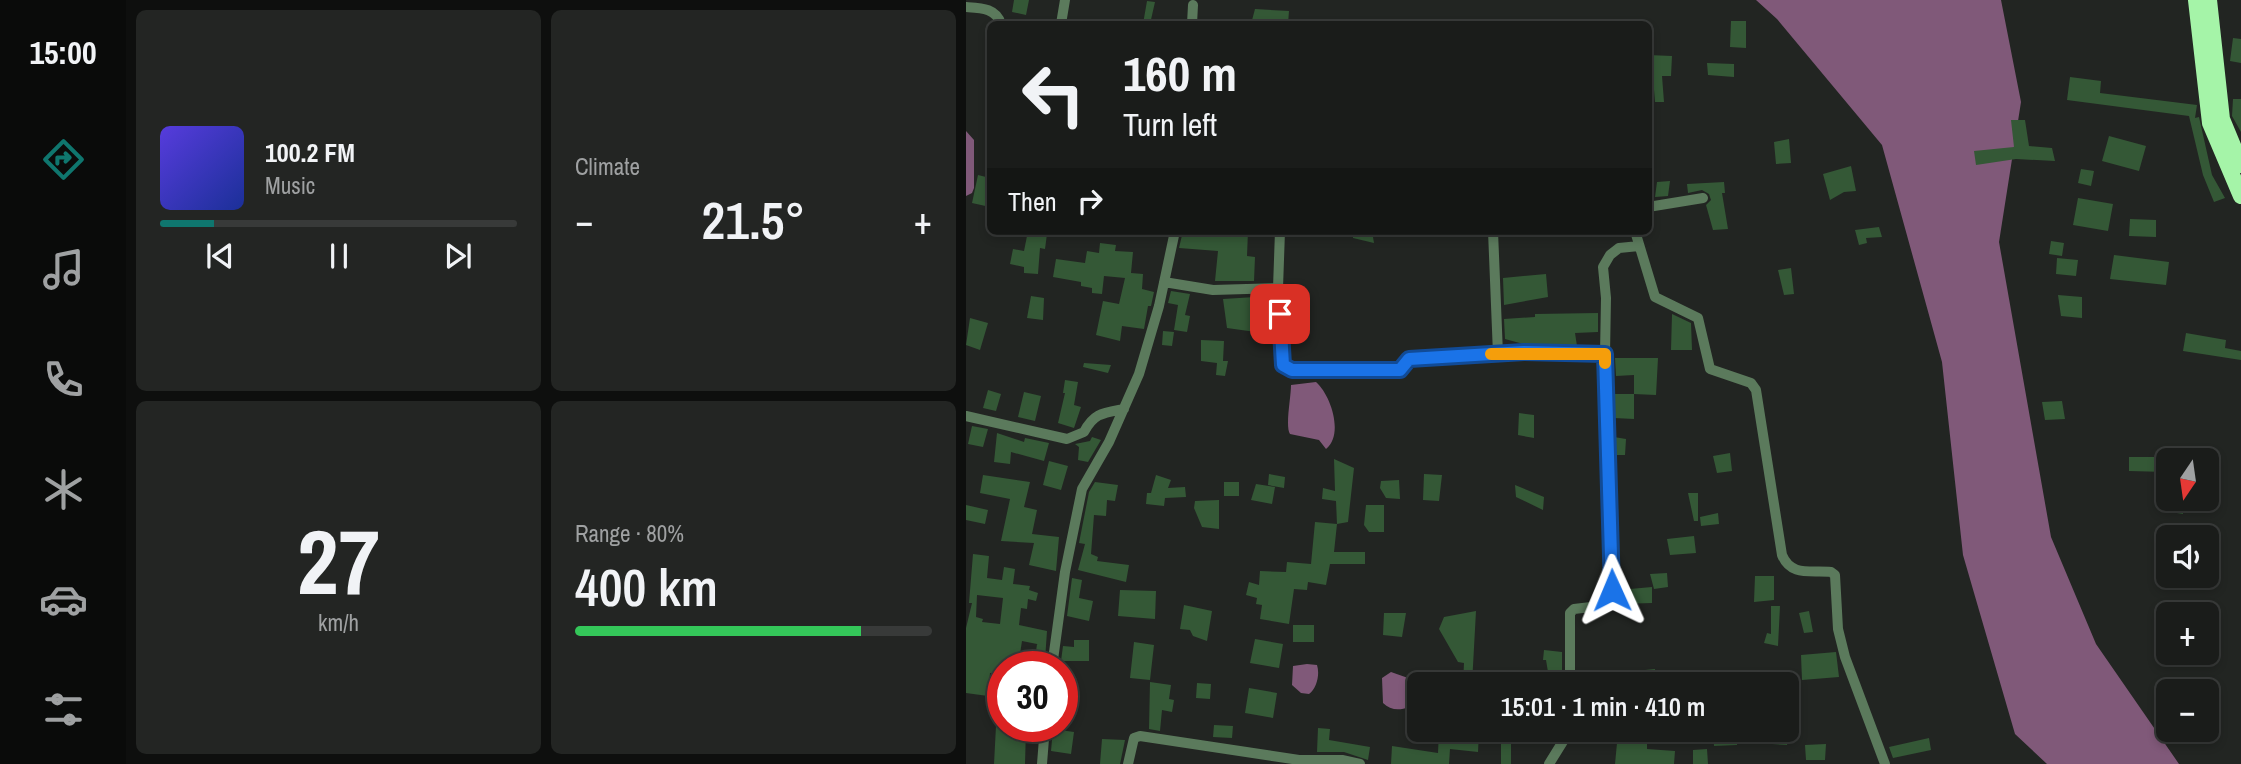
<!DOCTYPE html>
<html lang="en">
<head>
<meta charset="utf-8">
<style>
  :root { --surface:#1a1c1a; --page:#232523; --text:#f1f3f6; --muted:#9fa1a2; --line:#383a39; --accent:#0f766e }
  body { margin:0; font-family:"Archivo Narrow",sans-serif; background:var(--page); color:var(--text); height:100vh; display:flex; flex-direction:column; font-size:26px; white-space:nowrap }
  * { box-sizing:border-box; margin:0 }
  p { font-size:23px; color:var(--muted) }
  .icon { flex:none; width:38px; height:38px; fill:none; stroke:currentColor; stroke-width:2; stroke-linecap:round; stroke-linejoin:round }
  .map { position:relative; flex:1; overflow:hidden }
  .sheet { display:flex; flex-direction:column; gap:10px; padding:10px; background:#0e0f0e; width:840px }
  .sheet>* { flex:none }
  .hud { position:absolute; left:21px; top:21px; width:665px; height:214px; border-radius:10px; box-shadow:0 4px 10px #0003,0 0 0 2px var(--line); background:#1a1c1a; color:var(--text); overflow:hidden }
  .needle { width:46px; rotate:193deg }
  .controls { position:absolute; left:1190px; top:448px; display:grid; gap:14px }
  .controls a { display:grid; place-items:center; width:63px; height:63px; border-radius:10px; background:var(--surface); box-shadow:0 4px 10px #0003,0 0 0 2px var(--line); font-size:35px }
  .speed { position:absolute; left:21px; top:651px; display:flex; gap:14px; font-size:35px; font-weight:700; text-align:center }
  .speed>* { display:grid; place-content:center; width:91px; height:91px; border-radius:50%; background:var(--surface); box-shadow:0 4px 10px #0003,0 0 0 2px var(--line); line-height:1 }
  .speed .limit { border:10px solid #d22; background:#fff; color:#111 }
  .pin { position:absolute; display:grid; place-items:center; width:60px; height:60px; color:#fff; margin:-30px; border-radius:14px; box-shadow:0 4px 10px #0006 }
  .me { position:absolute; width:77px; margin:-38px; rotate:359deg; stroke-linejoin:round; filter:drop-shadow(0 0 5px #0008) }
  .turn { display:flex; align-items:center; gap:24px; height:147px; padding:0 21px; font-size:32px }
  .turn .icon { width:91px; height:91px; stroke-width:2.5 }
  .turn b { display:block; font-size:49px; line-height:60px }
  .then { display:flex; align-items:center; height:66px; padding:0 21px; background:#0003; gap:14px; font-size:26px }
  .big { font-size:52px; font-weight:600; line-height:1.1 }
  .sheet .tile { flex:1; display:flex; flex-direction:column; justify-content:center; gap:10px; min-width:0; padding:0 24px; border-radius:10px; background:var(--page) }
  .sheet .dial { align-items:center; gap:0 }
  .dial b { font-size:91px; line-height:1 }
  .song { display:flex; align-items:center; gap:21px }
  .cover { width:84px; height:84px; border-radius:10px; background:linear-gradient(135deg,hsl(250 70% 55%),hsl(230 70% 35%)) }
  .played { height:7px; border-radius:4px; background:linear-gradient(90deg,var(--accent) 15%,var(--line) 15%) }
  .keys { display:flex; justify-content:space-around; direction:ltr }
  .heat { display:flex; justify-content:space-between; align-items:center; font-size:38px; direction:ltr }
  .charge { height:10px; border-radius:5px; background:linear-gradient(90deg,#34c759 80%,var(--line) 0) }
  .sheet .tiles { flex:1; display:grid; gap:10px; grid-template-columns:repeat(2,1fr) }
  .trip { position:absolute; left:441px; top:672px; width:392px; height:70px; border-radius:10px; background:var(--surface); box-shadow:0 4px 10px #0003,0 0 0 2px var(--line); font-weight:600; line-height:70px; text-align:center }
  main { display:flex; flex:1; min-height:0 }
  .tabs { display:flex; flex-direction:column; width:126px; justify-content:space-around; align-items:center; background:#0a0b0a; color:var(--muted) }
  .tabs .icon { width:49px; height:49px }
  .tabs .selected { color:var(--accent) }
  .tabs b { font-size:32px; color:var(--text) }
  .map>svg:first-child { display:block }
</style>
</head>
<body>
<main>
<nav class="tabs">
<b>15:00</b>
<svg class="icon selected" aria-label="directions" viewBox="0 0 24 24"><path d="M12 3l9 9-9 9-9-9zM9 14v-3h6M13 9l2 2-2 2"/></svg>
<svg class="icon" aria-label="music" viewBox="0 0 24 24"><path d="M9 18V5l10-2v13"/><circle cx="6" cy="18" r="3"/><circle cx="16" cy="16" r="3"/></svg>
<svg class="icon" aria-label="phone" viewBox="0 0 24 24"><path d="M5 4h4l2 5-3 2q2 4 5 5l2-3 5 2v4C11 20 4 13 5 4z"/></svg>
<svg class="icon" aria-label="climate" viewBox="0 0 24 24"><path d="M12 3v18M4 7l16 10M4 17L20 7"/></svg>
<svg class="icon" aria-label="car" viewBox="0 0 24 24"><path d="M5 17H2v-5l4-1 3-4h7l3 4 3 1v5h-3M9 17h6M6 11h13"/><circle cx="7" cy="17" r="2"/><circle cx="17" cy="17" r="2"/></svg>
<svg class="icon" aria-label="filters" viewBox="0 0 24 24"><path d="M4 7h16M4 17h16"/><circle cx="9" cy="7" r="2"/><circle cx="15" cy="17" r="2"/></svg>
</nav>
<section class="sheet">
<div class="tiles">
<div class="tile">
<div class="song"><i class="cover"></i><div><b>100.2 FM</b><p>Music</p></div></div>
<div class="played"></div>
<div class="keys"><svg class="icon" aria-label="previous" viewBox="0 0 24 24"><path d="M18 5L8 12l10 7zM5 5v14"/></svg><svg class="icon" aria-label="pause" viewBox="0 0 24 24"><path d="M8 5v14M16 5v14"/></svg><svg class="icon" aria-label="next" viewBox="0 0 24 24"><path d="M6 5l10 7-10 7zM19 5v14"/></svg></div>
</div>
<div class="tile"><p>Climate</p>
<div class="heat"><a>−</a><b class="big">21.5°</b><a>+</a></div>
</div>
<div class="tile dial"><b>27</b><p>km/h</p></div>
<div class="tile"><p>Range · 80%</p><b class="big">400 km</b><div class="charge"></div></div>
</div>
</section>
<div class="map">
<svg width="1275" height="764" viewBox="0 0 1275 764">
  <rect width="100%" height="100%" fill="#222522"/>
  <path fill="#805979" d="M790,0H1035L1055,102L1033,242L1085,537L1130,644L1213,764H1081L1049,734L997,555L976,362L916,145L811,19Z
    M0,131L8,140V188L6,193L0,196Z
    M350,382C365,395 378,435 360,449L353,440L324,434C319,426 325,398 325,385Z
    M341,664L351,665C354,674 351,688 343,694L335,693L326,685L327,666Z
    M425,672L442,678C447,690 448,695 443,707C433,711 424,710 417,703L416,678Z"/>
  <path fill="#345836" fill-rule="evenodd" d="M48,0H63L60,15L46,12Z
    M181,1L189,2L184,24H177Z
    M289,9L323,11L322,24H285Z
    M765,21H780V48L764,47Z
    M1267,38L1275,39V63L1264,61Z
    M682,55L706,56L705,76H696L698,102H689L686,64H682Z
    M741,63L768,64V77L742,75Z
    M1104,77L1135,81L1134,93L1231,105L1229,118L1233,117L1246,175L1259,198L1248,202L1237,175L1223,116L1101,100Z
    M1267,99H1275V132L1266,116Z
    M1045,120H1059L1063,146L1086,148L1089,161L1050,159L1010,165L1008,151L1048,147Z
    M1143,136L1180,146L1173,171L1136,161Z
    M823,139L825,163L810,164L808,142Z
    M885,166L890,191L878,192L864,200L857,174Z
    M1115,169L1128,171L1125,186L1112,183Z
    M12,175L24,178V207L6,203Z
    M704,181L702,196L689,197L691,182Z
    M758,182L759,193H756L762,229L747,230L740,205L745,200L743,194L736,190L722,193L721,184Z
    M1112,198L1147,204L1142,231L1107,225Z
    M1164,219L1190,220V237L1163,236Z
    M913,227L916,237L900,238L901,243L893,245L889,230Z
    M62,231L81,234L79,249L74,248L72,274L58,273V267L44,264L47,249L58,251Z
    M217,231H282L281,256L289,257L288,281H249L252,251L213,248Z
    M387,231H406L408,243L387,238Z
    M1085,241L1098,243L1096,256L1083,254Z
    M134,243L150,245L149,251L167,252L165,273L177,274L176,289L188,292L185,306H182L178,329L156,326L154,341L130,335L137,301L153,304L159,278L138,276L136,294L126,293V288L115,286V282L87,277L90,259L119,263L121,251L133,253Z
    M1148,255L1203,262L1200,285L1144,279Z
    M1091,258L1112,260L1110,276L1090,274Z
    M825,268L828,294L818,295L812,270Z
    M580,274L582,297L538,305L537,278Z
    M205,291L224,294L219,315L224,316L221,332L208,330L212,305L202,303Z
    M1092,295L1116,297V318L1095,316Z
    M65,296L78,298L77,320L61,318Z
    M305,296L304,334L261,328L257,299Z
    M632,313V332L609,333L611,346H565L539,339L538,319L569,317V314Z
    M706,314L725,323L726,350H705Z
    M4,318L22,323L14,350L0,345Z
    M197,331L208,332L206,346L196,345Z
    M1220,333L1260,340L1259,348L1275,351V360L1217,351Z
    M235,340L258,341L257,361H262L259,376L250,375L251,363L235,361Z
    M649,358H692L690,395L668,394V375L650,376Z
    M118,363L145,365L142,373L117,367Z
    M99,380L112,382L108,405L115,407L108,428L92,423L99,393H97Z
    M22,390L35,394L30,411L17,408Z
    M58,392L75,396L69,421L52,417Z
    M647,394H668V419L648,418Z
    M1096,401L1099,419L1079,420L1076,402Z
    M553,413L568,415V438L552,435Z
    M6,426L22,429L17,447L2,444Z
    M31,433L58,442L59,438L83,443L78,461L45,452L44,464L28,462Z
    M126,437L135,440L122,462L112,460L113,447L109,444L124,441Z
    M648,437L660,439L659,455H649Z
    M764,453L766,471L751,473L747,456Z
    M1163,457H1200L1201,472L1163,471Z
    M368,459L388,468L382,522L371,524L370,501L356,499L357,488L369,491Z
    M83,461L102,466L95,490L77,485Z
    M303,474L319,477L318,488L302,485Z
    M458,474L476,475L473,501L457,500Z
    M17,475L64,482L58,507L71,510L66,534L93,537L90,571L63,565L68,543L35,541L44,499L14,493Z
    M190,475L205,480L202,488L219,487L220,497L199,498L198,506L180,504L181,493H185Z
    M433,480L434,499L420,498L414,488L415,481Z
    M129,482L152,485L149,501L141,500L140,516L128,515L125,554L132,557L131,561L163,565L160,582L112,570L119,544L113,543L123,492Z
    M258,482H273V496H258Z
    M290,484L309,487L306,504L285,500Z
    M549,485L578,497L577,510L550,497Z
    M722,493H732V521H728Z
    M1193,494L1202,495V499H1218L1217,514L1192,510Z
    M253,500V529L236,527L228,508L229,501Z
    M0,505L22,510L19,524L0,520Z
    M400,505H418V532H403L398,525Z
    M752,513L753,524L735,526L734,517Z
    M349,522L371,524L368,552H399V564H364L360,585L342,582L341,590L328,589L323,624L294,619L296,605L290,604L291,598L280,595L283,582L293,585L294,571L320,572L321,562L345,564Z
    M728,536L730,553L704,555L701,539Z
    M7,554L23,556L21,578L36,580L38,567L49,569L47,584L64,586L63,590L72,593L70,601L62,599L61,609L55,608L53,625L81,631L79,660L69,659L71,644L76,645L56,641L52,667H37V675L24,673L22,696L0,693V628L6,603H3ZM11,595L37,598L34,624L16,622L17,619L10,617Z
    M701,573L702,587L688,589L684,574Z
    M789,576H808V600L788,602Z
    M106,578L116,580L113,598L127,601L123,621L101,616Z
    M686,587V603L654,604L653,590Z
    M154,590L190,591L189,619L152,616Z
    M218,605L246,611L241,641L227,636L224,630L214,629Z
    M805,606H814L812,646L798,643L801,633L805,634Z
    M510,611L506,684H497L498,663L492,662L473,629L478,617Z
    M843,611L847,632L838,633L833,613Z
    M418,613H440L436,637L417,635Z
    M327,625H348V642H327Z
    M289,639L317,644L313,668L284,663Z
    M108,640H123V661H95L97,646L108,647Z
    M168,642L188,645L184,680L164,678Z
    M578,650L596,652V684H584L580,660H577Z
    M870,652L873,677L836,680L835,655Z
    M689,669L690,684H671L669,671Z
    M615,674L634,676V684H614Z
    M184,682L205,685L203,699L208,700L206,712L196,710L194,731L183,729Z
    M231,683L245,684L244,699L230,698Z
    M283,688L311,693L307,718L279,713Z
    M248,725L267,726L266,738L247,737Z
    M30,726L60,728L59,764H28Z
    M352,728L364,729L363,740L404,747L402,760L378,752H351Z
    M87,729L108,732L105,754L85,751Z
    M473,730L513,732L512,752L484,749L483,764H425L426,746L472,753Z
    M621,730H673V740L681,741V749L709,751L708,764H649L651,743L622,744Z
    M747,730H772L771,745L748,746Z
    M807,730H824L821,745L806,744Z
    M963,738L965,750L927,758L923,747Z
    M136,739L159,740L154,764H134Z
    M545,743V764H535V744Z
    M860,744L859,760H840L839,745Z
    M741,749L742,764H727V750Z"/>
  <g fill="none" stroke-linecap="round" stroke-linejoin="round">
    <path stroke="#5b7a5c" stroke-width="10" d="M0,7C15,8 30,8 35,24
      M95,24L99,0
      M226,24L227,5
      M682,207L737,198
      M314,231L312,288L317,365L321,369L434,370L443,359L532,354
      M527,231L532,354H639L640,434L647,546L645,601L642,605L608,609L604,613V684
      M669,231L689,297L732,318L744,369L785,383L790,390L816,555C825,577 845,570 865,572L869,575L872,629L879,657L919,764
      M198,282L247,290L312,288
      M639,354L640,298L637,267L644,255L653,248L673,246
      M0,416L101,439L118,432C128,413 137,413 158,409
      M86,667L99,572L116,489L143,442L173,374L193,306L209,231
      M76,764L79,726
      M162,764L168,738L174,736L333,760H376L394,764
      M583,764L604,730"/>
    <path stroke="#a5f4a8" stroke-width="16" d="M1230,0L1244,123L1275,196
      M1243,0L1256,119L1275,165"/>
  </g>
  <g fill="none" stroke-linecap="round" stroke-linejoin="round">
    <g stroke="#114b97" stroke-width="18">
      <path id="route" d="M314,314L317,365L326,370H434L443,359L558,352L639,354L646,590"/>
    </g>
    <use href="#route" stroke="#1a73e8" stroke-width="12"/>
    <path stroke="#f59e0b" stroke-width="12" d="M525,354H639V363"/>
  </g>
</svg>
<div class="controls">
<a><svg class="needle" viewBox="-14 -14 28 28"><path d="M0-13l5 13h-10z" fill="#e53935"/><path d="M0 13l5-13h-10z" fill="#9fa1a2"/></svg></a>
<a><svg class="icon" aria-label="sound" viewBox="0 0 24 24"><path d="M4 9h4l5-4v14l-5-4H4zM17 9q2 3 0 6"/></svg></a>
<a>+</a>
<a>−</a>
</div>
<div class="speed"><div class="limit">30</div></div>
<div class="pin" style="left:314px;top:314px;background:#d93025"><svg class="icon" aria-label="arrive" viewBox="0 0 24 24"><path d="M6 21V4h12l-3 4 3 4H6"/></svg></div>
<svg class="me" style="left:646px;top:590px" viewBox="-20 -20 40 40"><path d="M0-17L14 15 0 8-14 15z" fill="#1a73e8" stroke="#fff" stroke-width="4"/></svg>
<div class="trip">15:01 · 1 min · 410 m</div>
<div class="hud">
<div class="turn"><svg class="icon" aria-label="left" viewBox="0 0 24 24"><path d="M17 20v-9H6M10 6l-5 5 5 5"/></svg><div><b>160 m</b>Turn left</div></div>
<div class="then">Then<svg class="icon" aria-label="right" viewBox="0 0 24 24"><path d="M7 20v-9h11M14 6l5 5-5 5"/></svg></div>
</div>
</div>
</main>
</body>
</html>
